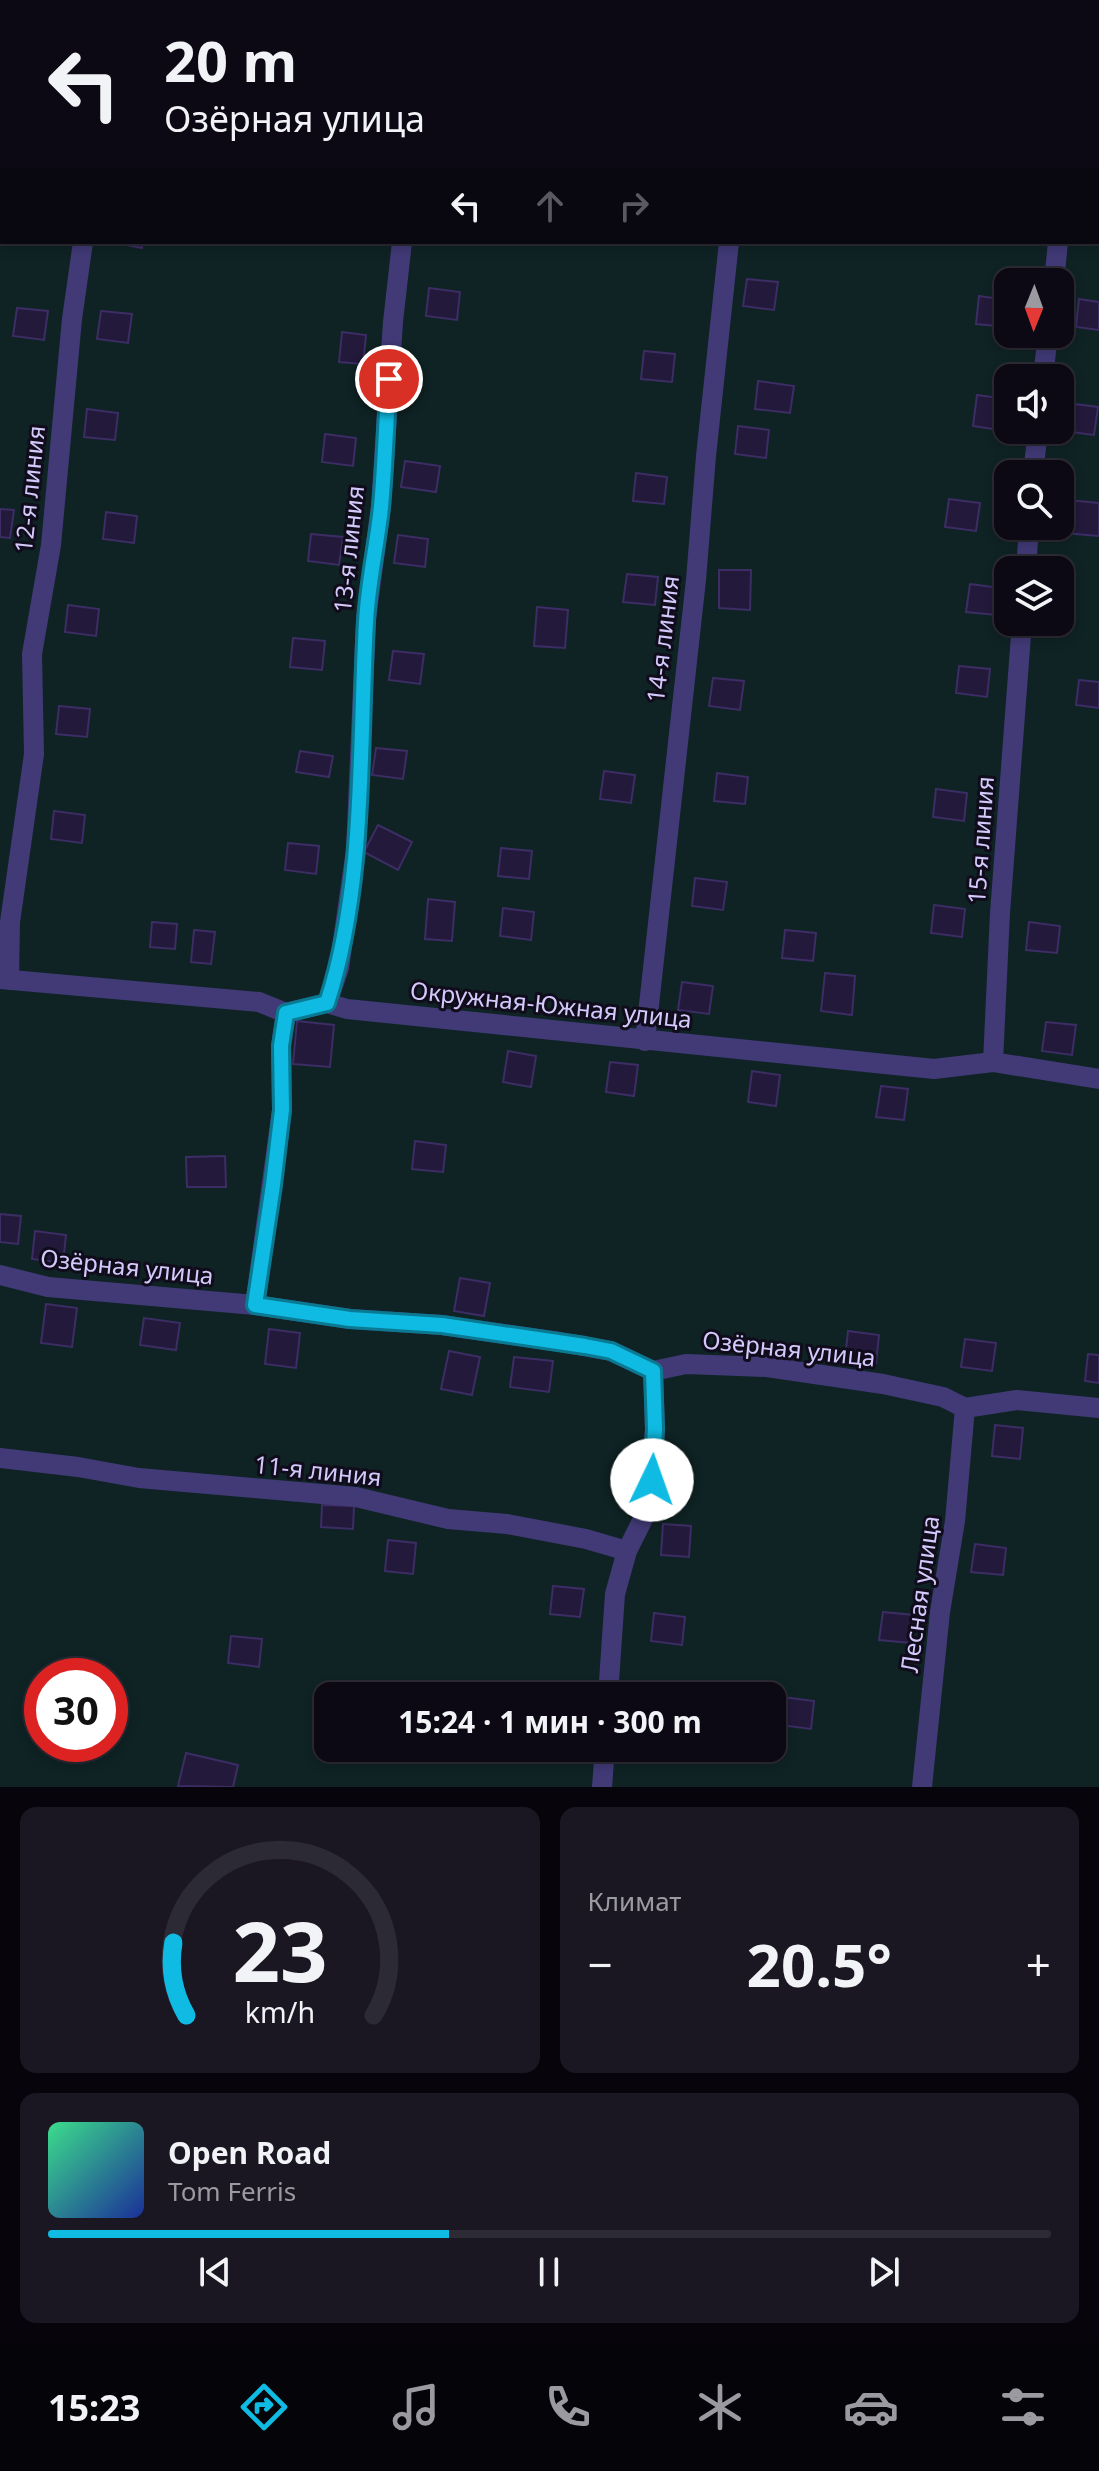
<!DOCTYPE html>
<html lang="ru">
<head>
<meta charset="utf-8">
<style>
  :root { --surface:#0c0914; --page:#1a1722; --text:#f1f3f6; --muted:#9a9aa0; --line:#2c2a34; --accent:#0fbbe2 }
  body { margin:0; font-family:"Noto Sans",sans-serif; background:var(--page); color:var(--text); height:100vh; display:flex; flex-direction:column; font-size:30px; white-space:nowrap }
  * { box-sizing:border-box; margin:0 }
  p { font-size:26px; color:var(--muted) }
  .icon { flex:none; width:44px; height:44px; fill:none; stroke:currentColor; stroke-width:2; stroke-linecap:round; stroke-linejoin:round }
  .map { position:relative; height:1787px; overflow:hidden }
  .drawer { display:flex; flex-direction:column; gap:20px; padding:20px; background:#07050b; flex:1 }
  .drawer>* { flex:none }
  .banner { position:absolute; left:0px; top:0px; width:1100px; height:244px; box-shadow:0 4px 12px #0003,0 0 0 2px var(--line); background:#0c0914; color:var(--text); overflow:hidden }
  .needle { width:52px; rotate:181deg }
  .buttons { position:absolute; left:994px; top:268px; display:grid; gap:16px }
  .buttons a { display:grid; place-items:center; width:80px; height:80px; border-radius:16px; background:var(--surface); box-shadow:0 4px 12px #0003,0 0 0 2px var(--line); font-size:40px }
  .speed { position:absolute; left:24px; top:1658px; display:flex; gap:16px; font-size:40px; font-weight:700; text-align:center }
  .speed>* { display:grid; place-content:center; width:104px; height:104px; border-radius:50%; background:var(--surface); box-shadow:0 4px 12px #0003,0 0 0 2px var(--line); line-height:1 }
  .speed .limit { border:12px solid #d22; background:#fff; color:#111 }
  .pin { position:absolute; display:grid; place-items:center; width:68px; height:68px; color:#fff; margin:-34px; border:4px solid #fff; border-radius:50%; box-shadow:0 2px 8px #0007 }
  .me { position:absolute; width:88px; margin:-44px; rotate:3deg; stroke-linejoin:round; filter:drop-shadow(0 0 6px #0008) }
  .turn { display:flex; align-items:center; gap:28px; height:168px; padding:0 32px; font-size:36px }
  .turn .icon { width:104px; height:104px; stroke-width:2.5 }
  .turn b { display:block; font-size:56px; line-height:68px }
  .lanes { display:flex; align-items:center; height:76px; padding:0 32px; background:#0003; justify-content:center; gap:40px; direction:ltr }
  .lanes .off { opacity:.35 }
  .big { font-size:60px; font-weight:700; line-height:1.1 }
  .drawer .tile { flex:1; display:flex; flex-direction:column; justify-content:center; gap:12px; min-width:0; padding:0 28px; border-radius:16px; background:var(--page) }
  .drawer .dial { align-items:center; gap:0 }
  .dial svg { height:208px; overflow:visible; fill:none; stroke:var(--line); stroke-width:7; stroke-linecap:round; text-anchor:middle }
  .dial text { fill:var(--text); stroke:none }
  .song { display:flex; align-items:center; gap:24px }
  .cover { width:96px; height:96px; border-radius:12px; background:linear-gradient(135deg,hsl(150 70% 55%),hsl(230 70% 35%)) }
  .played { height:8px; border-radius:4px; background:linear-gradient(90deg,var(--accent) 40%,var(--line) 40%) }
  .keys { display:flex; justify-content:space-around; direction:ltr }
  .heat { display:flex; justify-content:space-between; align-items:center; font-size:44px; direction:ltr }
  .drawer .tiles { flex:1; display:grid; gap:20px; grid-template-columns:1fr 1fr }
  .tile:last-child { grid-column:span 2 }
  .trip { position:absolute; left:314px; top:1682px; width:472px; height:80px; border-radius:16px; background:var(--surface); box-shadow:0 4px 12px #0003,0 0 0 2px var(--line); font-weight:700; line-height:80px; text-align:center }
  .tabs { display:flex; height:128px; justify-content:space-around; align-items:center; background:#050408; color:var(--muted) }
  .tabs .icon { width:56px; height:56px }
  .tabs .current { color:var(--accent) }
  .tabs b { font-size:36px; color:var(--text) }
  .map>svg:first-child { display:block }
</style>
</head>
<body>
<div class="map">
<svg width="1099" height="1787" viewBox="0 0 1099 1787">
  <rect width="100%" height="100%" fill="#100c1b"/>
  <path fill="#0f2324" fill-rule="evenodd" d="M0,0H1099V1787H0ZM2,2H1098V242H2ZM1008,282H1060V334H1008ZM1008,378H1060V430H1008ZM1008,474H1060V526H1008ZM1008,570H1060V622H1008ZM42,1676H110V1744H42ZM328,1696H772V1748H328Z"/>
  <path fill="#23193a" stroke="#3c2d65" stroke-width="2" d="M866,0H897V2H865Z
    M1003,0H1035L1034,2H1003Z
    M111,242H143L142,248Z
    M747,279L778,282L774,310L743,306Z
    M429,288L460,292L457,320L426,316Z
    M979,296L1008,300L1007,327L976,324Z
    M1079,299L1099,302V330L1076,327Z
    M17,308L48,311L44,340L13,336Z
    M101,311L132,314L128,343L97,339Z
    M342,332L366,335L363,364L339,362Z
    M644,351L675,354L672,382L641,379Z
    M758,381L794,386L790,413L755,409Z
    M977,395L1008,399L1006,431L973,426Z
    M1067,403L1098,407L1094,435L1063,431Z
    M87,409L118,413L115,440L84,437Z
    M738,426L769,430L766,458L735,454Z
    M325,434L356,438L353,466L322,462Z
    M405,461L440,466L436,492L401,487Z
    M636,473L667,477L664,504L633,501Z
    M949,499L980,503L976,531L945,527Z
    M1068,500L1099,503V536L1064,533Z
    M0,509L14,510L10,538L0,537Z
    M106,512L137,516L134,543L103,539Z
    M311,534L343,537L339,565L308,561Z
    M398,535L428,539L425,567L394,563Z
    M719,570H751L750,610L719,608Z
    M627,574L658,577L655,605L623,602Z
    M970,584L1001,588L997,615L966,612Z
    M68,605L99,609L96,636L65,632Z
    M537,607L568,610L565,648L534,646Z
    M293,638L325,641L322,670L290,667Z
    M393,651L424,654L420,684L389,680Z
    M959,666L990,669L987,697L956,693Z
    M713,678L744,681L740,710L709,706Z
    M1079,680L1099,682V708L1076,705Z
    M59,706L90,709L87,737L56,734Z
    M376,748L407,751L403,779L372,775Z
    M300,751L333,756L329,777L296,772Z
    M604,771L635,775L631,803L600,799Z
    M717,773L748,777L745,804L714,801Z
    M936,789L967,793L964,821L933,817Z
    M54,811L85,815L82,843L51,839Z
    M378,825L412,842L398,870L364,852Z
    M288,843L319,846L316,874L285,870Z
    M501,848L532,851L529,879L498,876Z
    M695,878L727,882L723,910L692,906Z
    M428,899L455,902L452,941L425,939Z
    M934,905L965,909L962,937L931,933Z
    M503,908L534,912L531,940L500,936Z
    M152,922L177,924L175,949L150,947Z
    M1029,922L1060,926L1057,953L1026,950Z
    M194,930L215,932L211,964L191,962Z
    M785,930L816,933L813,961L782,958Z
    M825,973L855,976L852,1015L821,1011Z
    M682,982L713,986L709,1014L678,1010Z
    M297,1021L334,1025L330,1067L293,1064Z
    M1046,1022L1076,1025L1072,1055L1042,1051Z
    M508,1051L536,1056L531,1087L503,1082Z
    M610,1062L638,1065L634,1096L606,1092Z
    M752,1071L780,1075L776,1106L748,1102Z
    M881,1086L908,1089L904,1120L876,1117Z
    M415,1141L446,1145L443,1172L412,1169Z
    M225,1156L226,1187H187L186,1157Z
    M0,1214L21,1216L18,1244L0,1242Z
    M35,1231L66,1235L63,1263L32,1259Z
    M460,1278L490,1283L484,1316L454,1311Z
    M46,1304L77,1308L72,1347L41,1343Z
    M144,1318L180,1323L176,1350L140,1345Z
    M269,1329L300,1333L296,1368L265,1364Z
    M848,1331L879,1335L876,1363L845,1359Z
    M965,1339L996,1343L992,1371L961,1367Z
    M449,1351L480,1357L472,1395L441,1389Z
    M1088,1354L1099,1355V1383L1085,1381Z
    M514,1357L553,1361L549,1392L510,1387Z
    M995,1425L1023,1428L1020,1459L992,1456Z
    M322,1505L354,1506L353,1529L321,1527Z
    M663,1524L691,1526L689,1557L661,1555Z
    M388,1540L416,1543L413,1574L385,1571Z
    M975,1544L1006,1548L1003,1575L971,1572Z
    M553,1586L584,1589L580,1617L550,1614Z
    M883,1612L914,1615L911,1643L879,1640Z
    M654,1613L685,1617L682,1645L651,1641Z
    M231,1636L262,1639L259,1667L228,1663Z
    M533,1683H575V1696H533Z
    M783,1697L814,1701L811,1729L780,1725Z
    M524,1748H563L562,1759L524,1756Z
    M186,1753L238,1765L233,1787L178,1786Z"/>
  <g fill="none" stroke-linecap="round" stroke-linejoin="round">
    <path stroke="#413a77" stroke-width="20" d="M104,2V0
      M425,2V0
      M746,2V0
      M1077,2V0
      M1054,282L1058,242
      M1043,378L1048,334
      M1033,474L1038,430
      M1026,570L1029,526
      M0,979L259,1002L286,1013L327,1003L347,1009L934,1069L993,1062L1099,1079
      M9,980L10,922L34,754L32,654L51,545L72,319L83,242
      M327,1003L339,968L356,850L366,619L381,506L393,322L402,242
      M645,1041L696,580L706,456L729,242
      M993,1062L1000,913L1022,622
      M0,1275L48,1287L255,1305L350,1319L442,1325L560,1342L611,1351L653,1371L686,1364L767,1367L883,1384L943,1397L965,1408L1017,1400L1099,1408
      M255,1305L282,1110L281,1046L286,1013
      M0,1458L78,1467L139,1478L356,1497L448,1519L507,1524L586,1539L627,1551
      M608,1696L615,1594L627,1551L650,1505L655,1429L653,1371
      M602,1787L605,1748
      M922,1787L940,1612L955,1521L965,1408"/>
  </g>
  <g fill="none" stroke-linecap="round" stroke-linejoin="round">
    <g stroke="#0a7a93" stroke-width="20">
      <path id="route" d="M389,379C386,422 385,464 381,507C377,545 368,583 366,622C359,745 366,884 327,1003L286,1013L281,1046L282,1110L273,1185L255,1305L350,1319L442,1325L585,1346L611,1351L653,1371L655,1429L652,1480"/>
    </g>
    <use href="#route" stroke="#0fbbe2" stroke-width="14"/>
  </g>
  <g text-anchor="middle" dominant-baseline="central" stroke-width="6" stroke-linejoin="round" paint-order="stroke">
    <g font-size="24" fill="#d3c9fb" stroke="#100c1b">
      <text transform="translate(29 489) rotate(-84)">12-я линия</text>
      <text transform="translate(348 549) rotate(-84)">13-я линия</text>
      <text transform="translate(662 639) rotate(-83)">14-я линия</text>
      <text transform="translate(980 840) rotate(-86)">15-я линия</text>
      <text transform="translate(551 1004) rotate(6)">Окружная-Южная улица</text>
      <text transform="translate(127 1266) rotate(6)">Озёрная улица</text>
      <text transform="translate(789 1348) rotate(6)">Озёрная улица</text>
      <text transform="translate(318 1470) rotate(6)">11-я линия</text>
      <text transform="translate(919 1594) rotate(-82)">Лесная улица</text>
    </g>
  </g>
</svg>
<div class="buttons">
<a><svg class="needle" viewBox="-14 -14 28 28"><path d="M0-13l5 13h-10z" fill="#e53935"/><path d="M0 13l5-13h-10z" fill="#9a9aa0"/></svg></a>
<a><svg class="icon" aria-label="sound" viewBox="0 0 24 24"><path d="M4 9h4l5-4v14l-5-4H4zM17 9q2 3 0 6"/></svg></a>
<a><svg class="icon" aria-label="search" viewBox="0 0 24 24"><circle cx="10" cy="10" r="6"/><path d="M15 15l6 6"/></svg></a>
<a><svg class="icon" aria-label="layers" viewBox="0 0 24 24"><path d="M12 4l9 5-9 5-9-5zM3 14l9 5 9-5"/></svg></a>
</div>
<div class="speed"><div class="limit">30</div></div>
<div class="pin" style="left:389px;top:379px;background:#d93025"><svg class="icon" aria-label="arrive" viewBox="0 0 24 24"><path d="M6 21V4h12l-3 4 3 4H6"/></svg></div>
<svg class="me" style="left:652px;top:1480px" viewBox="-20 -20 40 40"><circle r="19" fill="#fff"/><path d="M0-13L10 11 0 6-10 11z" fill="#0fbbe2"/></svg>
<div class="trip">15:24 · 1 мин · 300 m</div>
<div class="banner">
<div class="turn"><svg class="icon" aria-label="left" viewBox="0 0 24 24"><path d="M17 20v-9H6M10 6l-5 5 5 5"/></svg><div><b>20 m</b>Озёрная улица</div></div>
<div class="lanes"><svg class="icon" aria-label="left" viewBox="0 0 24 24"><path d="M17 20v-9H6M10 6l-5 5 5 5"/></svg><svg class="icon off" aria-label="ahead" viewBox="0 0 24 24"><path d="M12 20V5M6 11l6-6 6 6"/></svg><svg class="icon off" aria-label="right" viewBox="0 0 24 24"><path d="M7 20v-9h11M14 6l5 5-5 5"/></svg></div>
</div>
</div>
<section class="drawer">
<div class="tiles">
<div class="tile dial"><svg viewBox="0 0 100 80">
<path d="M14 69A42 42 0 1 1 86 69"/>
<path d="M14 69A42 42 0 0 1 9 41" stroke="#0fbbe2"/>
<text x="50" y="56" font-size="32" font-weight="700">23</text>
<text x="50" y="72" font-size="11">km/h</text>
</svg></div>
<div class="tile"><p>Климат</p>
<div class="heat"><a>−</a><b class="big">20.5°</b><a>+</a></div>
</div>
<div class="tile">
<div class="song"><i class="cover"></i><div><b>Open Road</b><p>Tom Ferris</p></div></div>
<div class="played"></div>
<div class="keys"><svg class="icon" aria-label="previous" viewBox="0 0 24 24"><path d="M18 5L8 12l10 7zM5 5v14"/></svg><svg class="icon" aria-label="pause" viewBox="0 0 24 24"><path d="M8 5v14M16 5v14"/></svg><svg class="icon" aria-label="next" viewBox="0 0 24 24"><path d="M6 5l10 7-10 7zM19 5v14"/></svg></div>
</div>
</div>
</section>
<nav class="tabs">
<b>15:23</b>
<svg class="icon current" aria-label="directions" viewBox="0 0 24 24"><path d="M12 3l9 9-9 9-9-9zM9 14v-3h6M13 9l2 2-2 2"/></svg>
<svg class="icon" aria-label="music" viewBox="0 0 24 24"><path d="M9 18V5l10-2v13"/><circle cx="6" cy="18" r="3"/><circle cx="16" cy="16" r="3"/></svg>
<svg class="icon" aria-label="phone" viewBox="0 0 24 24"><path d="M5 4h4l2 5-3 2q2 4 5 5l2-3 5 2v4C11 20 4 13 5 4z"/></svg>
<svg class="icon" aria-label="climate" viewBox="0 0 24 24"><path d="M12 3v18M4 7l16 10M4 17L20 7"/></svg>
<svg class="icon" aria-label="car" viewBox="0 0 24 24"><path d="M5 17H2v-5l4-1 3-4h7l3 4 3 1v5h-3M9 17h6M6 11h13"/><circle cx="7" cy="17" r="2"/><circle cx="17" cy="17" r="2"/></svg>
<svg class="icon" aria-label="filters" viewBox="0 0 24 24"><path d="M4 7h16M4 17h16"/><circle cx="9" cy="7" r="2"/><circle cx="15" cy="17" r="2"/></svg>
</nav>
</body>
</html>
